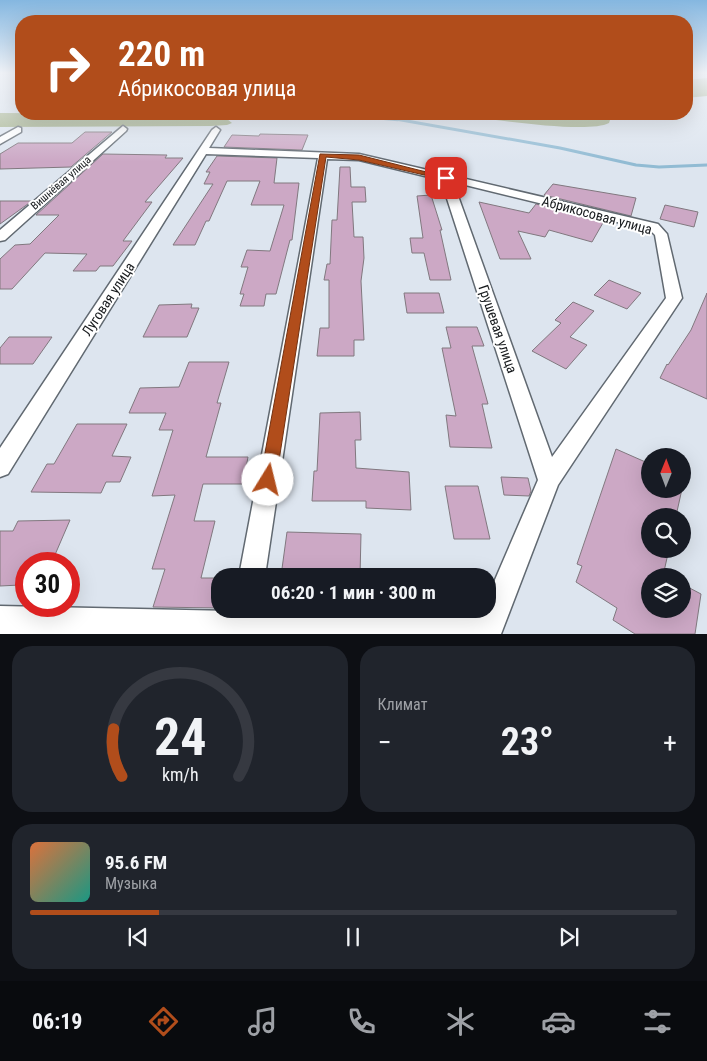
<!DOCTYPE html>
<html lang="ru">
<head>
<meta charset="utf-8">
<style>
  :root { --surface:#171b24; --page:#20242c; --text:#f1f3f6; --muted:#9ea1a6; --line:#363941; --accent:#b14d1b }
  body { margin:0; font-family:"Roboto Condensed",sans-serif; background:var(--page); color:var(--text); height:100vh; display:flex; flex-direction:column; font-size:19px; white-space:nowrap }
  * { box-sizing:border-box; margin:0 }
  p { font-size:16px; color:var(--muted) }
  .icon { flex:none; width:28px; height:28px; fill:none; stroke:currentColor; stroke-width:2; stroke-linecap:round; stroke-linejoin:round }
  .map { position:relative; height:634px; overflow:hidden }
  .drawer { display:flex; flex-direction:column; gap:12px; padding:12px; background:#0d0f14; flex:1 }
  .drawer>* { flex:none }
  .hud { position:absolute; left:15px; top:15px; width:678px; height:105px; border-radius:20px; box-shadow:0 5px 20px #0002; background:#b14d1b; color:#fff; overflow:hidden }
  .needle { width:32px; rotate:1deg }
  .tools { position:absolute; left:641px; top:448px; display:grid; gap:10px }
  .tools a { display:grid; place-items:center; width:50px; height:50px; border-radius:50%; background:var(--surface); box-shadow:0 5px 20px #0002; font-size:25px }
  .speed { position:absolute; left:15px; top:552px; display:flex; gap:10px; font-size:25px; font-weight:700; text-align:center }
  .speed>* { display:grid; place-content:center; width:65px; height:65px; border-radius:50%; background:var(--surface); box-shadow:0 5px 20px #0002; line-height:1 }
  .speed .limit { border:8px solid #d22; background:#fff; color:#111 }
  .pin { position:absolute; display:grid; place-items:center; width:42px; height:42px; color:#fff; margin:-21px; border-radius:10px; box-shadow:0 2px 8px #0006 }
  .me { position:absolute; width:55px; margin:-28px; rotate:9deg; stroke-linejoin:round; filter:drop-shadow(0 0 4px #0008) }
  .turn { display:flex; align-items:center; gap:18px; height:105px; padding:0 20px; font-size:22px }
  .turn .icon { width:65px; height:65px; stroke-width:2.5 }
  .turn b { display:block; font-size:35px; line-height:42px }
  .big { font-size:38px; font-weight:700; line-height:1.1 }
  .drawer .widget { flex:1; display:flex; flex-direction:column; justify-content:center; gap:8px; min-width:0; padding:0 18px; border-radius:20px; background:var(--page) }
  .drawer .dial { align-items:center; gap:0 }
  .dial svg { height:130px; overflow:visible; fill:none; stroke:var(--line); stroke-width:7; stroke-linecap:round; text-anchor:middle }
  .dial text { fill:var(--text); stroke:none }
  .song { display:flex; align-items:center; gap:15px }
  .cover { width:60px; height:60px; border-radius:8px; background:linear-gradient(135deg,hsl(20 70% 55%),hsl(170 70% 35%)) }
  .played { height:5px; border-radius:2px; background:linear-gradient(90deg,var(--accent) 20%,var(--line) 20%) }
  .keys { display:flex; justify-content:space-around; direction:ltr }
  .heat { display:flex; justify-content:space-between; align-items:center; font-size:28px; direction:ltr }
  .drawer .tiles { flex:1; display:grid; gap:12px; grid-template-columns:1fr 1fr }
  .widget:last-child { grid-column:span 2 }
  .trip { position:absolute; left:211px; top:568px; width:285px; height:50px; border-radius:20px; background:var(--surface); box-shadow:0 5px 20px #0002; font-weight:700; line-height:50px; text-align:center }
  .tabs { display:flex; height:80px; justify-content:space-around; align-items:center; background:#090b0e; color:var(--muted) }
  .tabs .icon { width:35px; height:35px }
  .tabs .current { color:var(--accent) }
  .tabs b { font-size:22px; color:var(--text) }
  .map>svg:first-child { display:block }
</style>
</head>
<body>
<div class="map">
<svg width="707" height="634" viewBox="0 0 707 634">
  <rect width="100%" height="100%" fill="#dde5ef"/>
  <path fill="#a2b088" d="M707,78V96L686,98V80Z
    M0,113L228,114L227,119L232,123L227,125L211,126L0,127Z
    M449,114H604L610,120L609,123C586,135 479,117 449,114Z"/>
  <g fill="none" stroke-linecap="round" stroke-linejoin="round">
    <path stroke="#91bbd3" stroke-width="2.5" d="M327,114L398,120"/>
    <path stroke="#91bbd3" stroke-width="3" d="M390,118L560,148L636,165L659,167L707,165"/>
  </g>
  <path fill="#cca8c5" stroke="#81787f" d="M85,132H112L71,167L0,169V154L18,143H72Z
    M260,134L308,135L302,150L224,147L232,135L259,136Z
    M103,154L167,155L165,158H183L145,202H152L123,241H132L113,266H100L96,271H73L87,254L45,253L12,289H0V259L15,245L30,244L59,215H36Z
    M217,156L277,158L274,183H299L292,240H290L276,294H266L264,306H240L244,294H240L248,267H241L247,250L270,251L284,205H251L260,181H227L209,221H206L195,245H173L213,184H204L210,172H206Z
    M340,167H350L351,187H365L366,202H352L354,237H363L364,258L361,281L364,340H354V356H317L320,328H329V280H324L327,264H330L332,220H337Z
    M553,184L636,198L631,216L544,195Z
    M431,195L442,230H440L451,280H430L424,253H412L410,238H423L417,196Z
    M0,201H32L0,224Z
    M479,202L529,213L536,204L604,221L592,242L549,230L545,237L518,231L531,259H500Z
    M665,205L698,212L694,227L660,219Z
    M609,280L616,283L641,293L627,309L594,295Z
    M404,293H439L444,313H407Z
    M707,293V399L660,378L667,364L668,365L691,330Z
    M573,302L594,311L570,337L587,345L566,369L532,351L561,323L555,320Z
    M192,304L191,308H199L187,337H143L159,305Z
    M446,327H477L484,346H472L488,404H482L492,448L450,447L446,415L456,416L442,348H451Z
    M9,337H52L33,364H0V348Z
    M189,362H229L217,403H221L206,457H248L243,484H203L194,521H215L201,578H220V608L153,607L165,569H152L175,495L152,496L173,430H159L166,413H129L140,388L179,387Z
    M360,412L361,440H355L356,468L409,472L411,510L366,508V501H312L314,471H317L320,413Z
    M77,424H127L112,456L131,457L120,482H106L101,493L31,492L47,464H54Z
    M616,449L650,464V489H682L676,516H650V549H669L663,576H650V609H682V584L701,594L695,634H635L613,620L617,608L576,582L582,566L577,564Z
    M501,477L528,478L531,491L529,496L504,495Z
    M445,486H478L490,539H454Z
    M70,520L51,564H26V572L20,585L0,586V531H13L18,521Z
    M287,532L361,534L360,576H281Z"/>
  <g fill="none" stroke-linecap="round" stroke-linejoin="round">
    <g stroke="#616971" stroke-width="3">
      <path id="minor" d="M123,126L127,129L126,131L5,240L0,241V230Z
        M18,127L21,128V132L0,144V137Z
        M216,127L220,130L209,148L359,154L658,224L667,234L682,298L558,485L501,634H0V606L232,611L233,609H261V612L478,617L482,609H488V596L538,480L441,180L359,160L327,159L265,576H239L318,158L206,154L8,474L0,477V448L212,130ZM453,182L650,230L655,235L666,298L552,457Z"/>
    </g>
    <use href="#minor" fill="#fff" fill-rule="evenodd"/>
  </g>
  <linearGradient id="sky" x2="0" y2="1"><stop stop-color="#85b7e0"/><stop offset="0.45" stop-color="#f0f3f8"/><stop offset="1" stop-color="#f0f3f8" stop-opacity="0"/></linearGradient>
  <rect width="707" height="162" fill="url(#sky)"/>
  <path fill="#b14d1b" stroke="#733212" d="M320,154L359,155L450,178L446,180L359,160L326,157L276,480L274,486L268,488L263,486L260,480Z"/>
  <g text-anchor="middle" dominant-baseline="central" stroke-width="4" stroke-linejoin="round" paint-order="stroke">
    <g font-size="11" fill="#16191c" stroke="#fff">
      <text transform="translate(61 183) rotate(-41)">Вишнёвая улица</text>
    </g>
    <g font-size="14" fill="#16191c" stroke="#fff">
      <text transform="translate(597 215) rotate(15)">Абрикосовая улица</text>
      <text transform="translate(108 299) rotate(-57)">Луговая улица</text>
      <text transform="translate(498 329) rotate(71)">Грушевая улица</text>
    </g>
  </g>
</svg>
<div class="tools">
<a><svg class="needle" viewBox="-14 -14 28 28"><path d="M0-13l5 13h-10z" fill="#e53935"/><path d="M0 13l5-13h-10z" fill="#9ea1a6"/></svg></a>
<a><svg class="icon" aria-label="search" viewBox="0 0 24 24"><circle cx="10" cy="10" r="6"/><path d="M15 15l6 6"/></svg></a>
<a><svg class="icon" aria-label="layers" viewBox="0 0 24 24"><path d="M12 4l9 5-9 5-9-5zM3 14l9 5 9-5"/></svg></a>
</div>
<div class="speed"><div class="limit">30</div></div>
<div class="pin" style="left:446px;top:178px;background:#d93025"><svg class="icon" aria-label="arrive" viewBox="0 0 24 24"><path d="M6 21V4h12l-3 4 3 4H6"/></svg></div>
<svg class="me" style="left:268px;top:480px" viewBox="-20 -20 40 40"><circle r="19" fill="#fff"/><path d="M0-13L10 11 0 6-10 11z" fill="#b14d1b"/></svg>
<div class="trip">06:20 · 1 мин · 300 m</div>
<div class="hud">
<div class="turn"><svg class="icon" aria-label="right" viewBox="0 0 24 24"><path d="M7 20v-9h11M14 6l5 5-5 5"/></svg><div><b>220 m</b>Абрикосовая улица</div></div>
</div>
</div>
<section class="drawer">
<div class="tiles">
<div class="widget dial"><svg viewBox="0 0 100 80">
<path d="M14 69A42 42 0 1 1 86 69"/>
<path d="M14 69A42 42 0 0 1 9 40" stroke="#b14d1b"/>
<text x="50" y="56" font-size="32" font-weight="700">24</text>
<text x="50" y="72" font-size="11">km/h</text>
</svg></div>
<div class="widget"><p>Климат</p>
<div class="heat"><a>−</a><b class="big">23°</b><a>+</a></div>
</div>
<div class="widget">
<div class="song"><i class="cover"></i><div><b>95.6 FM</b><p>Музыка</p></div></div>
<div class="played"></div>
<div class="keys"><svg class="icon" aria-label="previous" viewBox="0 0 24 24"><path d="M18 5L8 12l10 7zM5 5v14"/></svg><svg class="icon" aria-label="pause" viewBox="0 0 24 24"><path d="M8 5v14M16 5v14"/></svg><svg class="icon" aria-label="next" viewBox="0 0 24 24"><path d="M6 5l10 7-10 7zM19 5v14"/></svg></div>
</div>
</div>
</section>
<nav class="tabs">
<b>06:19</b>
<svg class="icon current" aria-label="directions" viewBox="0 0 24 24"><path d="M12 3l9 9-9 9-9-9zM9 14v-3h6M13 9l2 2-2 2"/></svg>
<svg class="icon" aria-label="music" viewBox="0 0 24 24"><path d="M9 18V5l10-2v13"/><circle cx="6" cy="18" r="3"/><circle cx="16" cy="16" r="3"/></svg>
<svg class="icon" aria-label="phone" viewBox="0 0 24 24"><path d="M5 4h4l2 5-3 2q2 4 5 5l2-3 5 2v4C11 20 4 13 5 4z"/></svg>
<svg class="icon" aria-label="climate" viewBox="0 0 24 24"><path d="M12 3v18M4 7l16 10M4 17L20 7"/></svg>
<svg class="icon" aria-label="car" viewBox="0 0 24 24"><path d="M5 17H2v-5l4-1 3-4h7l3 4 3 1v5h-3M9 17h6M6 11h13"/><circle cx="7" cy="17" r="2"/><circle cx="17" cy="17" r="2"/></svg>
<svg class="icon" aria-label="filters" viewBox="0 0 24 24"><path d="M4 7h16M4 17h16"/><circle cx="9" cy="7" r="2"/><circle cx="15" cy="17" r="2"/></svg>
</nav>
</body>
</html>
